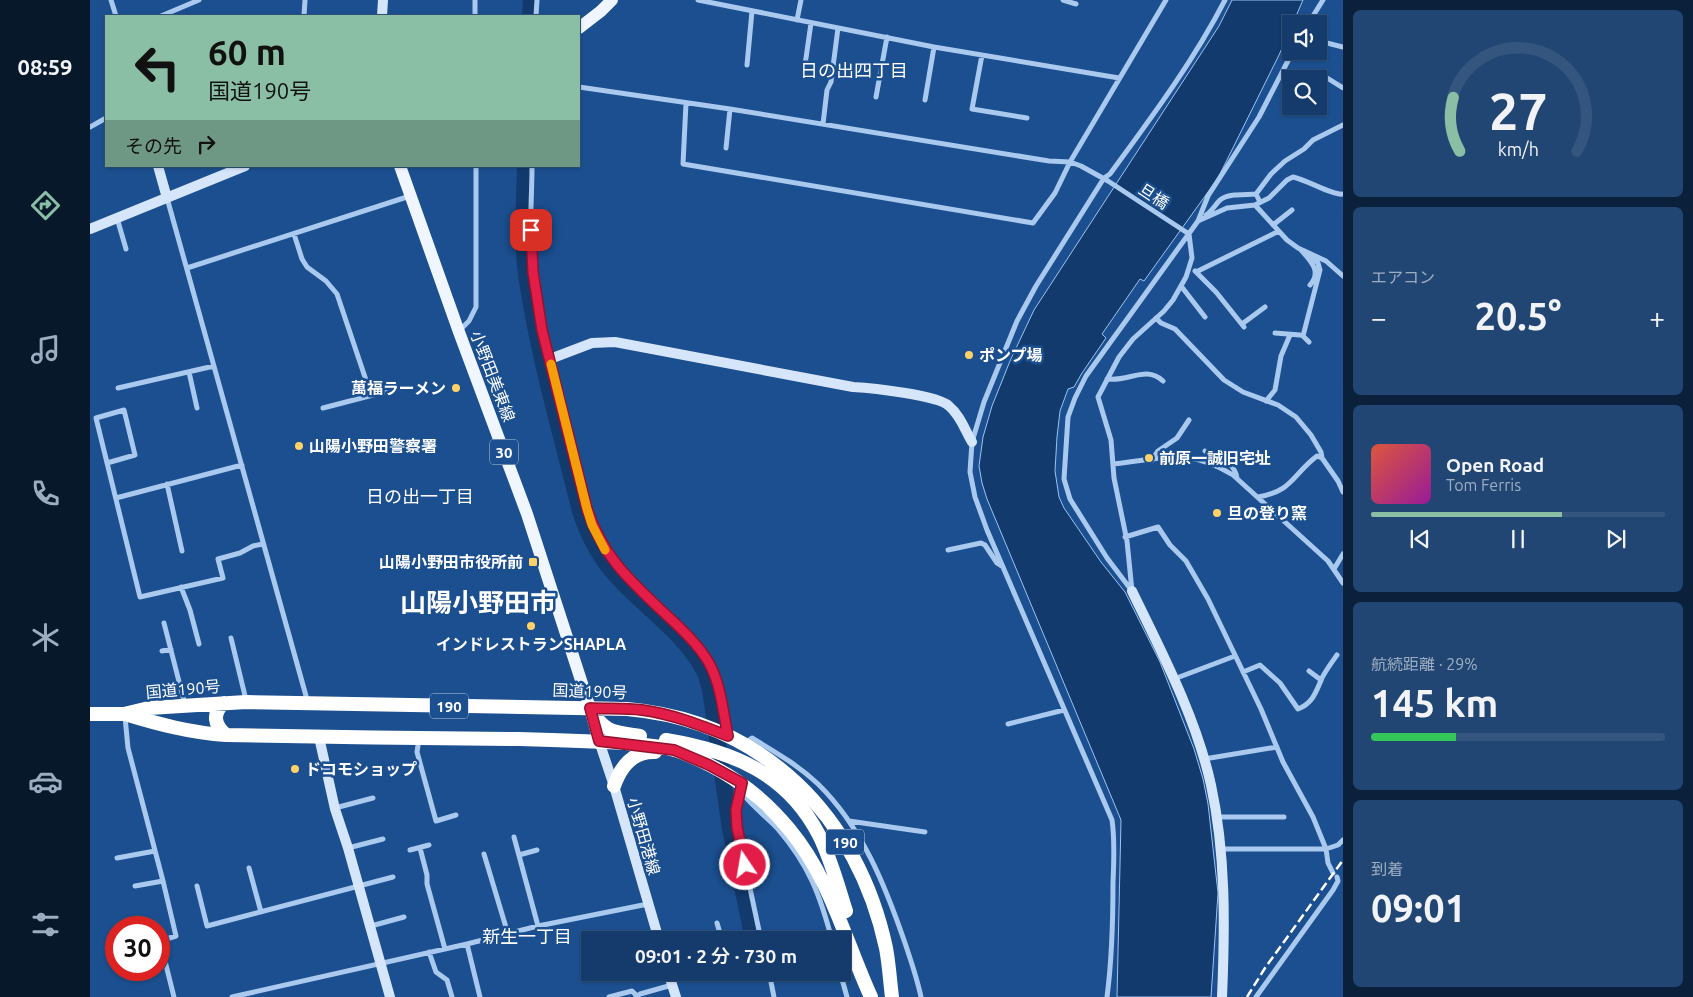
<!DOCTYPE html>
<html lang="ja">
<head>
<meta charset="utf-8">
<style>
  :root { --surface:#143b6b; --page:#214673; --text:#f1f3f6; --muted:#9dadc1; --line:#33557e; --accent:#8abfa5 }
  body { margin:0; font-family:Ubuntu,"Noto Sans JP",sans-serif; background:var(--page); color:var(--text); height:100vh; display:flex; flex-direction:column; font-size:19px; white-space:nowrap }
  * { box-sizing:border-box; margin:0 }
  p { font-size:16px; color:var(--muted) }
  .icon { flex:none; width:28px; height:28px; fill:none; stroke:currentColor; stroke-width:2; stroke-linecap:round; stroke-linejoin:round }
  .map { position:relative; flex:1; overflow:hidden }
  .panel { display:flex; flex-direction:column; gap:10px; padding:10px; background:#0b203b; width:350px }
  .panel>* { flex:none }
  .guide { position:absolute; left:15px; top:15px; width:475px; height:152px; border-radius:0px; box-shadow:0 1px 4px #0004,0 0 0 1px var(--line); background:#8abfa5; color:#111; overflow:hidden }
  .tools { position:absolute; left:1192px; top:15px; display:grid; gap:10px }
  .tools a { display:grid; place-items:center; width:45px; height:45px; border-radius:0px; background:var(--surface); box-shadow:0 1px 4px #0004,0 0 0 1px var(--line); font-size:25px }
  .speed { position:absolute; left:15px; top:916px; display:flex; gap:10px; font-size:25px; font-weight:700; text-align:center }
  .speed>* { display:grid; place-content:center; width:65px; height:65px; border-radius:50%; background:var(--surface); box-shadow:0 1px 4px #0004,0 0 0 1px var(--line); line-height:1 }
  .speed .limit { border:8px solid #d22; background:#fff; color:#111 }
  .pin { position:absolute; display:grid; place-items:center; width:42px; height:42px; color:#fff; margin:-21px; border-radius:10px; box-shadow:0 2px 8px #0006 }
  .me { position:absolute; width:55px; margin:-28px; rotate:348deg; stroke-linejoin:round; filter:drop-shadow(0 0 4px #0008) }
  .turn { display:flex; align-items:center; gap:18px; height:105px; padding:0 20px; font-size:22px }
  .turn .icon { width:65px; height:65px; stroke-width:2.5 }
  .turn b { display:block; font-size:35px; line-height:42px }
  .then { display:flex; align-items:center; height:48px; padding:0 20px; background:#0003; gap:10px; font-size:19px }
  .big { font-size:38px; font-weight:600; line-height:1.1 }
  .panel .tile { flex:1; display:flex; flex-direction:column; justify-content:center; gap:8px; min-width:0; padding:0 18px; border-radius:8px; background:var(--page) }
  .panel .dial { align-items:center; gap:0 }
  .dial svg { height:130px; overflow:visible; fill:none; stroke:var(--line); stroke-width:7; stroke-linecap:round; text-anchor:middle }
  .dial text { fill:var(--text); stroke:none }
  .song { display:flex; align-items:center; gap:15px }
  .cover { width:60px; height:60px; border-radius:8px; background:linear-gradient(135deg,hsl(10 70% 55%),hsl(300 70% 35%)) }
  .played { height:5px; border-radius:2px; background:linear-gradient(90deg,var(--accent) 65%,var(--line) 65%) }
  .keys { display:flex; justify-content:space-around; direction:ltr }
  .heat { display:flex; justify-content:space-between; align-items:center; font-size:28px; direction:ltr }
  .charge { height:8px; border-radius:4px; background:linear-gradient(90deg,#34c759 29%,var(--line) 0) }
  .trip { position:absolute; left:491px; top:931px; width:270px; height:50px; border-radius:0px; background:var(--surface); box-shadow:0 1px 4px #0004,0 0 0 1px var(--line); font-weight:600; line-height:50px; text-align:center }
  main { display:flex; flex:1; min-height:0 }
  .menu { display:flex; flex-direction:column; width:90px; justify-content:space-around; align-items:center; background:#08182b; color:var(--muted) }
  .menu .icon { width:35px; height:35px }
  .menu .selected { color:var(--accent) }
  .menu b { font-size:22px; color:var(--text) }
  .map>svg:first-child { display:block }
</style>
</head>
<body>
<main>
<nav class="menu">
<b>08:59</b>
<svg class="icon selected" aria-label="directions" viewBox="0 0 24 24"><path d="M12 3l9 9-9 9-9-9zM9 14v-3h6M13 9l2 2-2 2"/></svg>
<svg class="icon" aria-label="music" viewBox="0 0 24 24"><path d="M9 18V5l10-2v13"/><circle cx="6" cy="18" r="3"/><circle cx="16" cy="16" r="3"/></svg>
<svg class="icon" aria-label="phone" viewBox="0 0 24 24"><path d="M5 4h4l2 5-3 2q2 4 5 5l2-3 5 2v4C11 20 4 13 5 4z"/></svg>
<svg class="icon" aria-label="climate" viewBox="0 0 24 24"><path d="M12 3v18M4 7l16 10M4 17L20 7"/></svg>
<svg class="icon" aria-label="car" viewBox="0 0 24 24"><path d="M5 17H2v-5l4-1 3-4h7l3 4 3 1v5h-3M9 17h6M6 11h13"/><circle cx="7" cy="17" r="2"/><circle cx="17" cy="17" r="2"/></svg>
<svg class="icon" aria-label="filters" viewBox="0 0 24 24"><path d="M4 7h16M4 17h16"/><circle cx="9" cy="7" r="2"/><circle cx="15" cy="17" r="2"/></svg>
</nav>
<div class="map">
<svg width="1253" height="997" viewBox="0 0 1253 997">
  <rect width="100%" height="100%" fill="#1b4f8f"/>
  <path fill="#123a6d" stroke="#9cc4f0" d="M1142,0H1213L1189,55L1128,178L1054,281L1050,279L1012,334L1016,338L992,373L984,387L978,389L970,411L967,437L965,471L969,497L974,508L1011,562L1035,592L1070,662L1104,749L1113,779L1118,804L1128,893L1121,997H1027L1031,820L897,499L892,483L889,466L893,437L902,406L920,361L944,310L1129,26Z"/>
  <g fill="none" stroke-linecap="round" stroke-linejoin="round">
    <path stroke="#123a6d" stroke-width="16" d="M440,16L441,0
      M435,166C434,204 431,244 437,281C449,359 471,435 490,511C498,536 510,559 528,578C555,608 596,635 614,671C617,677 618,683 620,689L640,829L663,940"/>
    <path stroke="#a9c9ee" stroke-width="5" d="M21,0L26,16
      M385,0V16
      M608,0L844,47L1029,78
      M973,0L986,4
      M71,16L109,0
      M214,16L215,0
      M446,16L447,0
      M707,20L711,0
      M1218,24L1233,0
      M1229,41L1253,47
      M892,55L882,109L937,118
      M657,65L662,11
      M715,65L721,23
      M1234,76L1253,88
      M489,87L640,109L959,161L980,162L991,166L1018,181L1099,234L1102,258L1096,277L1083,300L1074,311L1043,339L1029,357L1008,397L1021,440L1024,478L1037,541L1042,591
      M786,97L797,37
      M835,100L844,47
      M596,103L593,164L943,223L965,193L980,162L1076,0
      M733,124L737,90L741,82L748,28
      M0,127L16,118
      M636,148L640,109
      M442,166C442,202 438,238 443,273C454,353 478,431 497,509C513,557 540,581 576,615C592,630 609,645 619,664C631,685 633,711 638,734
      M77,198L218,703
      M1170,202L1166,194L1181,174L1195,161L1214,149L1223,140L1253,125
      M1165,205L1197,240L1208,248L1236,261L1253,276
      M1116,215C1122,211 1125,205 1130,200C1139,193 1155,195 1166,194
      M27,218L36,249
      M1108,221L1137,208L1165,205L1179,198L1197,180L1203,177C1217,180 1244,196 1253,194
      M1183,225L1202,210
      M204,234L212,259L217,267L236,281L247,294L281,395
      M1211,250C1221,261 1232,272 1220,285
      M97,268L320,196
      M1105,271L1126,292L1154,327
      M1106,272L1189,231
      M1091,286L1115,317
      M1066,318L1071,323L1085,329L1134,380L1153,392L1188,405L1206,417L1221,435L1231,452L1232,458L1248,481L1253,492
      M1152,324L1175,307
      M370,330L379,321L386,307V166
      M1185,333L1210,335L1213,336L1219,342
      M1213,336L1230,270L1228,263L1218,253
      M99,372L107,408
      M1017,379C1039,382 1056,365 1073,381
      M28,388L124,366
      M1176,401L1185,390L1191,356L1200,335
      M233,408L310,388
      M1115,451C1127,457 1145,462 1147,478
      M1062,460L1068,451L1087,438L1099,420
      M17,463L45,455L34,410L6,418L50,597L133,578L128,559L150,553L163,546L173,544
      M1023,464C1071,459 1098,447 1143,475L1238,561L1253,583
      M77,484L92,551
      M1168,497C1203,491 1202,475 1227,456L1232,458
      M26,498L152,465
      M1035,537L1068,527L1080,545L1096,561L1118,599L1171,709L1193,762L1223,817L1236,849L1238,863L1243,873
      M858,550L891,543L895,545L907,563L913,567
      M1244,569L1253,554
      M91,587L100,610L109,644
      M1042,591L1017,558L980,499L974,479L978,417L985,398L996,376L1108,221L1118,196L1169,117L1203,51
      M74,623L95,705
      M141,638L156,700
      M72,651L81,649
      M1219,671L1231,680
      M1153,672L1170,665L1190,683L1208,709C1223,703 1226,692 1232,678C1236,670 1242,662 1247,655
      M1084,679L1145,656
      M35,717L38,748L73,881L86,936L70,941L84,997
      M918,724L974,710
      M329,739L327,752L346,821L366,815
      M654,744L662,738C685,752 708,765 728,784C772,827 795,885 815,943C821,961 827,978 831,997
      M1114,759L1187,747
      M650,790C659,804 677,817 688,829C719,865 730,895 742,940
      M650,791L646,809L647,827L671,940
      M245,808L283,798
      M1127,817H1194
      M759,821L835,832
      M424,837L448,926
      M258,848L293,839
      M330,848L337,875V884L355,949
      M1131,849H1236L1248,845L1253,840
      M320,850L339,845
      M394,854L418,934
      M429,855L447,850
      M27,858L65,851
      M159,868L171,912
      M45,886L73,881
      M107,886L117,926L303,877
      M627,923L632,940
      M281,926L314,917
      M377,944L390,997
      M339,952L346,972L357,980L362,997
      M641,972L642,977
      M679,972L684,997
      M750,972L757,997
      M142,997L377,944L448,926L558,904
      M519,997L542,991L547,996
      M546,997L550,994L582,985
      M1017,997C1022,959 1023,920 1023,882C1024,861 1025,840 1022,820L897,530L885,497L880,472L882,442L894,402L927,321L946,286L1014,178L1020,174C1061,118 1103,62 1135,0
      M1166,997L1243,890L1248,881L1247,877"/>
    <path stroke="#d6e6fa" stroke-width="10" d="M292,16L293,0
      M68,166L77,198
      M0,229L155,166
      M460,359L502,343L525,342L763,387C781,388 848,395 859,406C870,415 875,430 882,442
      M1042,591C1072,653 1106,717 1121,785C1136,854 1135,926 1132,997
      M229,737L245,809L258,848L300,997
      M509,741L524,786L569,940
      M578,972L586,997"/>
    <path stroke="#f0f6ff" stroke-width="12" d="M489,28L511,11L522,0
      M310,166L369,332L437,514L500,708L509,741"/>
    <path stroke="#fff" stroke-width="14" d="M134,703C122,713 124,725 136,735
      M500,708C514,733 524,732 550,736
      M0,714H34L59,708L156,702L537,709C674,721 768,817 796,948C799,964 800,981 802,997
      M35,714C68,724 101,733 136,735C234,737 331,738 429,739C465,740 499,741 535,743C551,745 569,745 585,750C630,766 669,792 699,829C740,878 755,940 781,997
      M576,740C642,751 697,773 729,835C741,859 748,886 756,911
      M524,786C531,766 543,751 565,752"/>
    <path stroke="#fff" stroke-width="2.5" stroke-dasharray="9 4" stroke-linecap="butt" d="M1157,997L1175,968L1253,860"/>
  </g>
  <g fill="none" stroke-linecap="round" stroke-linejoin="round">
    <g stroke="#92132f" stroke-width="12">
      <path id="route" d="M441,230L443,272L452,330L497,509C512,554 536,577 570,609C587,625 607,642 619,663C631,685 633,712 638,736C610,725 582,714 552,710C535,708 517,709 500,708L509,741L584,750L619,765L652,783L646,810L647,827L655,865"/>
    </g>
    <use href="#route" stroke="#e11d48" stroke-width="9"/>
    <path stroke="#f59e0b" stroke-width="9" d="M461,364L497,509L502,525L515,550"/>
  </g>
  <g fill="#ffd166" stroke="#1b4f8f" stroke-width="2">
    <circle cx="879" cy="355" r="5"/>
    <circle cx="366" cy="388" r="5"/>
    <circle cx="209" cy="446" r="5"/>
    <circle cx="1059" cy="458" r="5"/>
    <circle cx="1127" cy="513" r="5"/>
    <rect x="438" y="557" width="10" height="10" rx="2.5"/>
    <circle cx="441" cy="626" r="5"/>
    <circle cx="205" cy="769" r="5"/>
  </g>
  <g text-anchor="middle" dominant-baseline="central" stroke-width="5" stroke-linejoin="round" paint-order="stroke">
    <g fill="#1b4f8f" stroke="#bbcadd" stroke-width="1">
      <rect x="400" y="439.5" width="28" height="25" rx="4"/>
      <rect x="340" y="693.5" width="38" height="25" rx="4"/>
      <rect x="736" y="829.5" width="38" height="25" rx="4"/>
    </g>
    <g font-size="15" font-weight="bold" fill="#fff">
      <text x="414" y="452">30</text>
      <text x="359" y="706">190</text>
      <text x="755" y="842">190</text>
    </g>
    <g font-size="16" fill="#fff" stroke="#1b4f8f">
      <text transform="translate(1064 196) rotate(33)">旦橋</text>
      <text transform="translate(403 376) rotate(69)">小野田美東線</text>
      <text transform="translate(93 689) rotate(-5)">国道190号</text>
      <text transform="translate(500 691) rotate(2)">国道190号</text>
      <text transform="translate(554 836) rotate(74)">小野田港線</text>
    </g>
    <g font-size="16" font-weight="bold" fill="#fff" stroke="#1b4f8f" text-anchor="start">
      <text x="889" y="355">ポンプ場</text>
      <text x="356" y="388" text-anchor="end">萬福ラーメン</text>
      <text x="219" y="446">山陽小野田警察署</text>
      <text x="1069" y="458">前原一誠旧宅址</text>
      <text x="1137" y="513">旦の登り窯</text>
      <text x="433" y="562" text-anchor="end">山陽小野田市役所前</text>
      <text x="441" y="644" text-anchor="middle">インドレストランSHAPLA</text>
      <text x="215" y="769">ドコモショップ</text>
    </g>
    <g font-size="18" fill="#fff" stroke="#1b4f8f">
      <text x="764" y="70">日の出四丁目</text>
      <text x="330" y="496">日の出一丁目</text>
      <text x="437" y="936">新生一丁目</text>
    </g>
    <g font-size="26" font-weight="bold" fill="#fff" stroke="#1b4f8f">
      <text x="388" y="602">山陽小野田市</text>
    </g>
  </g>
</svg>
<div class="tools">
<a><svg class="icon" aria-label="sound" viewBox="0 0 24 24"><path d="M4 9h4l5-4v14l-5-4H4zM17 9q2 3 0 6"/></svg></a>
<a><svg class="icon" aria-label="search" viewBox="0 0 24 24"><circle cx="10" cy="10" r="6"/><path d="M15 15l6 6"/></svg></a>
</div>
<div class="speed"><div class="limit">30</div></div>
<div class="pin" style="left:441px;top:230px;background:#d93025"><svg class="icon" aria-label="arrive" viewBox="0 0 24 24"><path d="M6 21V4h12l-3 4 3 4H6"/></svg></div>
<svg class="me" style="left:655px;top:865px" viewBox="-20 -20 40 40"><circle r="17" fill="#e11d48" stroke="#fff" stroke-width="3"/><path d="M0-11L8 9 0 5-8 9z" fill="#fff"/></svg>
<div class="trip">09:01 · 2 分 · 730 m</div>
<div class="guide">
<div class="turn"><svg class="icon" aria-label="left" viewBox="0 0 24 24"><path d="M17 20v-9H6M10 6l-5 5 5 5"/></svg><div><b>60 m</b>国道190号</div></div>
<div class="then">その先<svg class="icon" aria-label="right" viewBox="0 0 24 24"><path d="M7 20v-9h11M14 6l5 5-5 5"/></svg></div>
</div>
</div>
<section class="panel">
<div class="tile dial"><svg viewBox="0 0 100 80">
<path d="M14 69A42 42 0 1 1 86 69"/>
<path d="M14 69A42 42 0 0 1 10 36" stroke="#8abfa5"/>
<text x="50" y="56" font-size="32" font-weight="700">27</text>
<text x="50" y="72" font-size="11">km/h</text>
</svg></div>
<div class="tile"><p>エアコン</p>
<div class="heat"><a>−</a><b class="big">20.5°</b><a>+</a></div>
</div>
<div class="tile">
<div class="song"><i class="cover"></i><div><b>Open Road</b><p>Tom Ferris</p></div></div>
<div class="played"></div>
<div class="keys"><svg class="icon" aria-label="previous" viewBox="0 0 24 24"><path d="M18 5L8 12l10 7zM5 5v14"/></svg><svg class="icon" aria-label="pause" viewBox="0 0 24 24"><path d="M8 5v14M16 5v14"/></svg><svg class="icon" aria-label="next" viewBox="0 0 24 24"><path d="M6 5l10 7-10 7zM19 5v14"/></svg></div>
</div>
<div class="tile"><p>航続距離 · 29%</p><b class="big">145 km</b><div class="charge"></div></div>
<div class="tile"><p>到着</p><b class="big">09:01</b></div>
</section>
</main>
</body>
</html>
